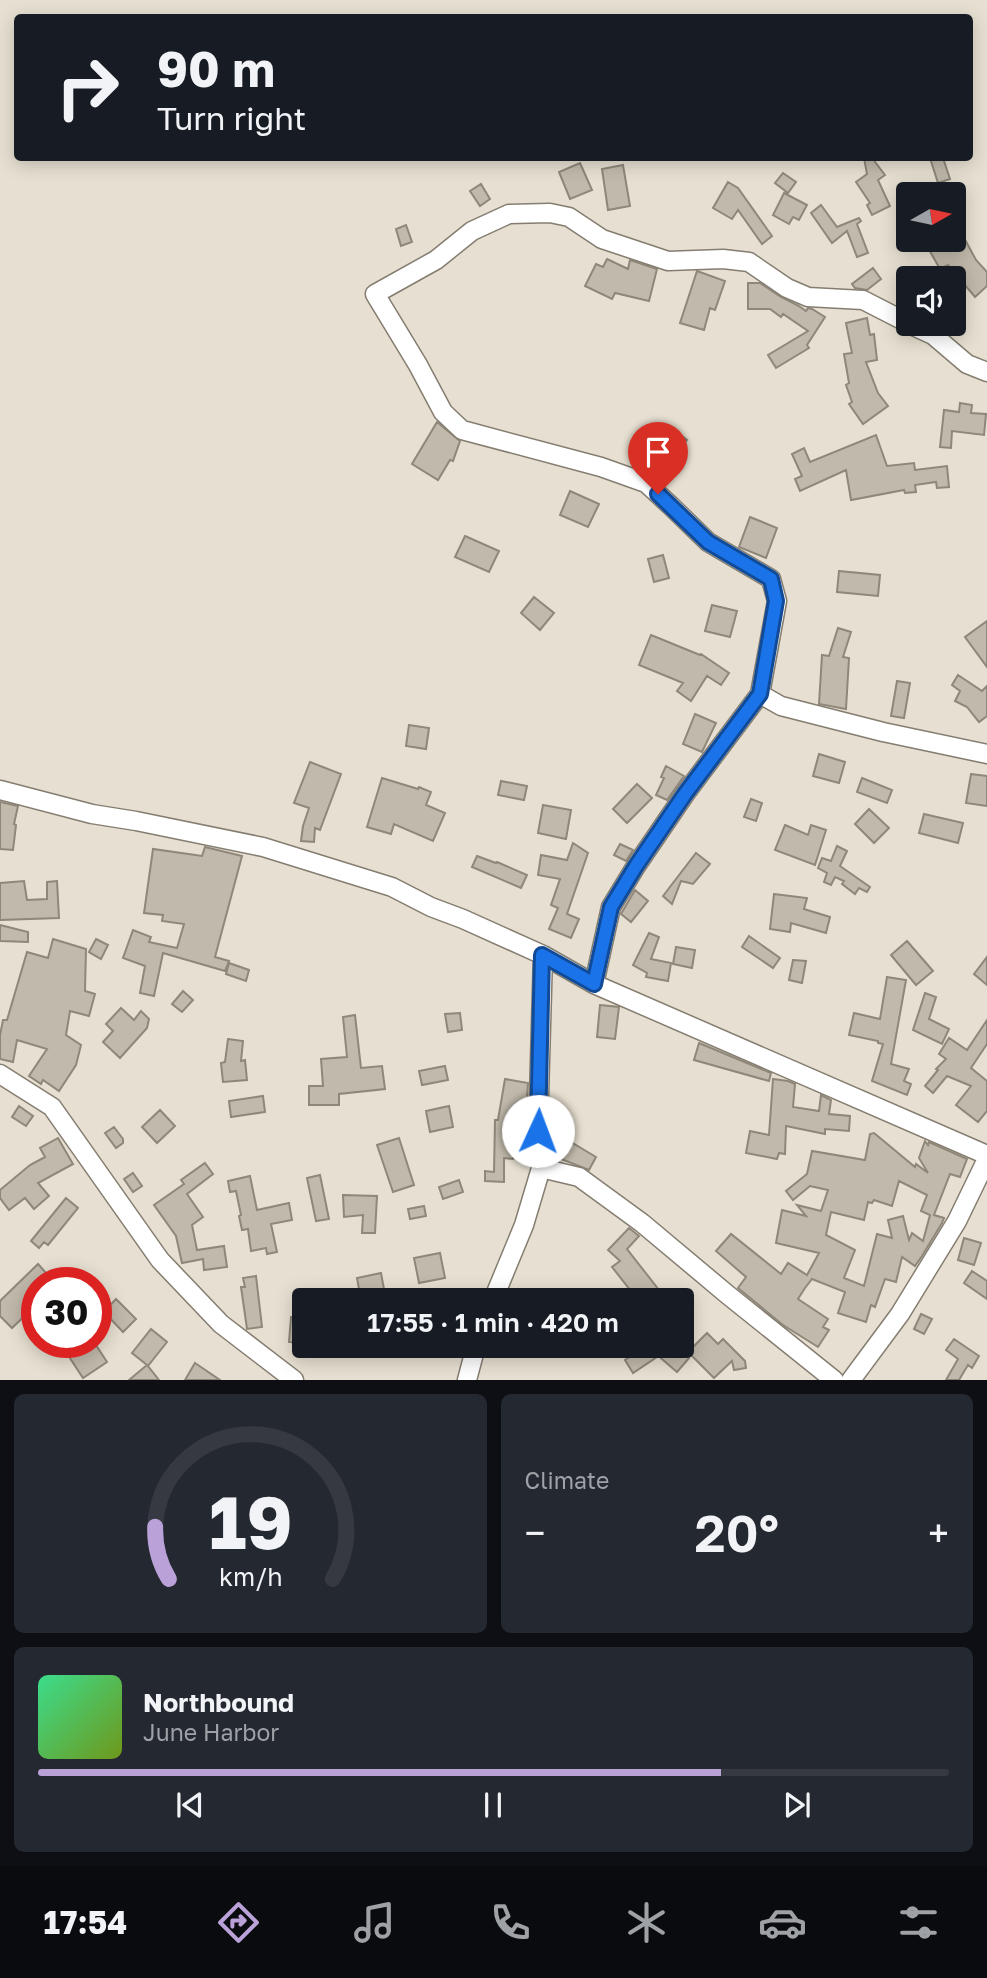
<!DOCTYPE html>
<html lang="en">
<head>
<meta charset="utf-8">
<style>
  :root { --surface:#171b24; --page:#242831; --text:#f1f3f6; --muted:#9ea1a6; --line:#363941; --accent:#baa2d9 }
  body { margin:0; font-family:"Golos Text",sans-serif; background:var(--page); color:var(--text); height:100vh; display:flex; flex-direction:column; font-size:26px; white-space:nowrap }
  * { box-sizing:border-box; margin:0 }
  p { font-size:23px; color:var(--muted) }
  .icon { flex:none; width:38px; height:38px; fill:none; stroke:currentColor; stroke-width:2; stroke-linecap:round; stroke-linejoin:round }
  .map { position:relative; height:1380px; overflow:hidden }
  .drawer { display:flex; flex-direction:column; gap:14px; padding:14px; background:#0d0f14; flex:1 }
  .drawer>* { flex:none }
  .hud { position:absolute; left:14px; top:14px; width:959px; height:147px; border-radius:7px; box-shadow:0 4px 18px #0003; background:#171b24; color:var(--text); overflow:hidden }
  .needle { width:46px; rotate:81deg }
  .controls { position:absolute; left:896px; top:182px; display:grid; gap:14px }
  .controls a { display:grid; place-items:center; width:70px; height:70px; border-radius:7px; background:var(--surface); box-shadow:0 4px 18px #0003; font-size:35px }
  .speed { position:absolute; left:21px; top:1267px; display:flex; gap:14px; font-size:35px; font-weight:700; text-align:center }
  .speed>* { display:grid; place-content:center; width:91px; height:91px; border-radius:50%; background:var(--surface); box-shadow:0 4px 18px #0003; line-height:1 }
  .speed .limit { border:10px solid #d22; background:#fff; color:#111 }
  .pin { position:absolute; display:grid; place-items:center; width:60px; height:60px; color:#fff; margin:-72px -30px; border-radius:50% 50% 50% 0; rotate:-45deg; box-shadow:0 0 7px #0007 }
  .pin .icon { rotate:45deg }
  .me { position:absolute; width:77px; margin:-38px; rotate:2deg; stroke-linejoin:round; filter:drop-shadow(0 0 5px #0008) }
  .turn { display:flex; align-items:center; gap:24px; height:147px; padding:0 28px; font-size:32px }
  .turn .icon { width:91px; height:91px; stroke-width:2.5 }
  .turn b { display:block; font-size:49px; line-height:60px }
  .big { font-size:52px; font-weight:600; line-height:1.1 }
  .drawer .tile { flex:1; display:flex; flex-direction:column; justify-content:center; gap:10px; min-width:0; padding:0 24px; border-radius:10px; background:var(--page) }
  .drawer .dial { align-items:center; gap:0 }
  .dial svg { height:182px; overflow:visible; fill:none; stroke:var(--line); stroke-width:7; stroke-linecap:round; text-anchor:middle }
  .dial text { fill:var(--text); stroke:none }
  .song { display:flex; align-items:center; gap:21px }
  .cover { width:84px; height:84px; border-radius:10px; background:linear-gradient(135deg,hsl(150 70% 55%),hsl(80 70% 35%)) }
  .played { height:7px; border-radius:4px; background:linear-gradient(90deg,var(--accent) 75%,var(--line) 75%) }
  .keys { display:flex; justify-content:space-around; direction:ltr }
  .heat { display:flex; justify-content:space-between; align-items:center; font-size:38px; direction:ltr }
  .drawer .tiles { flex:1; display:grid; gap:14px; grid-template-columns:1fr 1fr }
  .tile:last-child { grid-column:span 2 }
  .trip { position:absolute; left:292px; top:1288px; width:402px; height:70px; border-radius:7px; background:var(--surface); box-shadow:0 4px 18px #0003; font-weight:600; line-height:70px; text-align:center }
  .menu { display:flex; height:112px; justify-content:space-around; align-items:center; background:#090b0e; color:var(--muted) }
  .menu .icon { width:49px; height:49px }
  .menu .selected { color:var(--accent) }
  .menu b { font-size:32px; color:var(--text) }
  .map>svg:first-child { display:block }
</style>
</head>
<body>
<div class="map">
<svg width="987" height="1380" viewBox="0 0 987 1380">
  <rect width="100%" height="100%" fill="#e7e0d2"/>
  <path fill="#c1baac" stroke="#8e877a" stroke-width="2" fill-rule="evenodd" d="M864,158H872L885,175L878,180L890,206L872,215L867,205L870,203L856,182L867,174Z
    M930,158H943L950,179L938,183Z
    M580,163L592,190L570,199L559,172Z
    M623,165L630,206L608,210L602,169Z
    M783,173L796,182L788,193L775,183Z
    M728,182L738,188L772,236L762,244L738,210L732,219L713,208Z
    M481,184L490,199L480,206L470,191Z
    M784,193L807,205L799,220L793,217L789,224L773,215Z
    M821,205L837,227L859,218L861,221L857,224L868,253L857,257L847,231L832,243L811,213Z
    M954,219L976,260L987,272V286L975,297L948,265L940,269L928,248L943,240H954Z
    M406,225L412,242L401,246L396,229Z
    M607,259L628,269L630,260L657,269L649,301L615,293L612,299L585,286L596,264L603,267Z
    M873,268L881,279L867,290L855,288L852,284Z
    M697,271L725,281L715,310L710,308L704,330L680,323Z
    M748,283H760L781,297L799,306L806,311L808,308L812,309L825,317L807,345L809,348L776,368L768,355L808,331L783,314L781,317L770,309H748Z
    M867,318L870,335L874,334L877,360L866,362L878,393L888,406L863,424L849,404L852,402L846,385L849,383L844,354L852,353L846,323Z
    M960,403L972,405L971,413L986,414L984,435L952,431L951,448L940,447L944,410L959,412Z
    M437,422L460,441L453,461L450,460L438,480L412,464Z
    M674,430L687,440L675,456L661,445Z
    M876,435L887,466L914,463L915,470L947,466L949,487L937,488L936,482L915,485L916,492L905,493L904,490L851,500L846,470L800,491L795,479L802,476L792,454L804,448L810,462Z
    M570,491L599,504L588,527L560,515Z
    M750,517L777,528L766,558L739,547Z
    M465,536L499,551L489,572L455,557Z
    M663,555L669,578L654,582L648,559Z
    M839,571L880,575L878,596L837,592Z
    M534,597L554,613L540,630L521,613Z
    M712,605L737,611L730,637L705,631Z
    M987,621V667L965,637Z
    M838,628L851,632L843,657L849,658L846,709L819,704L822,655L829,656Z
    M651,635L700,655L701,654L729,673L721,685L707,676L691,701L677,691L683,683L639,665Z
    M958,675L982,691L987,686V716L979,722L967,707L955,701L960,691L952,685Z
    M897,681L910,683L904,718L891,716Z
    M695,714L716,723L702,752L683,744Z
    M409,725L429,728L426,749L406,746Z
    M819,754L845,762L839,783L813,776Z
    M310,762L341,774L320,830L315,828L314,842L301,841L303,826L309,808L294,803Z
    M666,766L684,776L667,800L656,795L664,778L661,777Z
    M971,774L987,776V806L966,803Z
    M382,778L418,789L419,787L431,792L426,805L445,813L433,841L394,824L391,834L367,827Z
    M862,778L892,790L887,803L857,792Z
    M501,781L527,786L524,800L498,795Z
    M637,784L652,798L627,823L613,809Z
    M751,799L762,803L756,821L744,817Z
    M0,802L18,806L14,824L16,825L13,850L0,849Z
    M543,805L571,810L566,839L538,833Z
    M869,809L889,828L874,843L855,824Z
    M924,814L963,823L958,843L919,833Z
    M785,825L808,835L811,825L826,830L815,865L775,850Z
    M573,843L588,853L567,914L579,919L571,938L549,929L558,908L551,905L560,879L538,875L541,855L567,860Z
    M620,844L633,850L626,861L614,855Z
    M837,846L847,851L840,866L870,887L867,892L859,888L855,894L842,884L844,881L835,877L831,885L824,882L827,873L818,868L822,858L831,861Z
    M205,847L242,856L215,957L229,961L225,971L163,953L154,996L140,993L145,966L123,958L133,930L151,937L149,942L177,948L184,924L162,921L163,915L144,913L153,849L202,856Z
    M696,853L710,864L693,884L681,881L672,904L663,896Z
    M477,856L496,863L497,862L527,875L521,888L472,867Z
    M24,881L27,900L47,899V882L57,881L59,918L0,920V883Z
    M635,890L648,901L631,922L621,914Z
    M774,894L807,898L804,909L830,917L826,933L791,923L790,932L770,929Z
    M0,925L28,932V942L0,941Z
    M649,933L659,937L651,959L671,963L668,981L646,977L647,973L633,965Z
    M749,936L780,958L773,968L742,947Z
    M53,939L86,949L85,991L95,994L89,1016L70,1011L66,1035L81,1045L76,1065L59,1091L43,1080L41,1084L29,1076L47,1049L17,1040L13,1062L0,1059V1035L3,1020H7L27,952L48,958Z
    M96,939L108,945L101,959L89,952Z
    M907,941L933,971L916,985L891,955Z
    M676,947L695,950L692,968L673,964Z
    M987,957V985L974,974Z
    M793,960L806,961L802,983L789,980Z
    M229,963L249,970L246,981L226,974Z
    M887,977L906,980L891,1064L909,1069L904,1081L911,1084L907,1095L872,1081L883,1044L878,1043V1041L849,1035L854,1013L880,1019Z
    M183,991L193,1000L182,1012L172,1004Z
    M925,993L936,997L929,1019L949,1029L942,1044L913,1030Z
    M600,1005L619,1007L615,1039L597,1037Z
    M121,1008L134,1020L141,1011L149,1019L147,1028L120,1058L103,1042L113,1031L106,1024Z
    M460,1013L462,1030L448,1032L445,1014Z
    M355,1015L361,1068L382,1066L385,1089L339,1094V1105H309V1086H323L321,1059L347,1057L343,1017Z
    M987,1020V1044L971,1068L987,1081V1111L978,1122L956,1105L971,1086L947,1076L933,1093L925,1086L938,1070L936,1069L946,1059L939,1054L949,1038L967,1050Z
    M228,1039L243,1041L241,1061L245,1060L247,1080L223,1082L221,1063L225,1062Z
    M699,1043L771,1073L769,1081L694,1060Z
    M445,1066L448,1080L422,1085L419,1071Z
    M505,1079L528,1083L526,1109L522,1108V1134L514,1133L513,1159L504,1158V1182L485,1181V1171L494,1172L495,1120H498Z
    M773,1079L788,1081L795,1084L793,1107L819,1111L821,1095L831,1100L829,1114L850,1116L849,1131L825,1129V1134L786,1126L785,1154L779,1153L777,1159L746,1153L750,1131L769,1135Z
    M263,1096L265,1112L231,1117L229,1101Z
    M19,1106L33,1116L26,1126L12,1117Z
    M449,1106L453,1127L430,1132L426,1111Z
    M160,1110L175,1126L157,1143L142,1127Z
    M114,1127L123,1139V1143L116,1148L105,1133Z
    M874,1133L915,1167L916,1164L928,1173L919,1158L925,1141L928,1145L929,1142L967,1159L960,1177L950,1174L934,1215L944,1218L942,1223L922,1256L915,1266L902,1257L896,1282L885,1279L875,1307L871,1305L866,1322L838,1313L845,1292L812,1279L805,1288L798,1299L828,1319L823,1327L829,1330L818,1347L783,1325L738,1288L746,1277L716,1251L731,1234L781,1274L788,1263L807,1275L819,1253L776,1243L782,1210L806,1216L797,1205L821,1211L828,1190L810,1186L793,1200L786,1191L807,1174L812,1151L865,1160L870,1134ZM899,1181L927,1195L921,1211L930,1215L923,1241L912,1233L909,1240L903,1216L888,1220L892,1238L877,1234L864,1286L844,1278L855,1250L826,1235L831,1212L864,1220L868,1202L872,1203L874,1200L892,1206Z
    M58,1138L73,1164L38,1183L49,1196L34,1209L25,1198L9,1210L0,1198V1190L30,1165L45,1157L40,1148Z
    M399,1138L414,1185L393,1192L377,1145Z
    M571,1142L596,1157L589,1170L561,1159Z
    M205,1163L213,1174L187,1194L203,1217L192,1225L197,1250L224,1246L227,1267L204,1270L203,1259L182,1263L176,1236L154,1205L184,1184L181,1180Z
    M133,1173L142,1186L133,1192L124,1179Z
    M320,1175L329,1219L316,1221L307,1178Z
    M250,1176L257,1210L289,1203L292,1220L271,1224L277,1252L267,1254L266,1248L251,1251L248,1229L242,1230L239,1216L241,1215L236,1191L230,1192L228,1181Z
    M459,1180L463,1192L443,1199L439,1187Z
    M343,1195L377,1196L375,1233H362L363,1215L344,1217Z
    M66,1198L78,1208L48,1245L44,1242L39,1248L31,1241Z
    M424,1206L426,1216L410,1219L408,1209Z
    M629,1228L639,1236L627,1249L659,1290L646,1300H638L612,1267L620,1261L608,1250Z
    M964,1238L981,1243L974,1265L958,1260Z
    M440,1253L445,1278L419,1283L414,1258Z
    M38,1264L55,1283H37V1304L12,1328L0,1316V1301Z
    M972,1271L987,1281V1299L964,1283Z
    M381,1273L386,1300H361L357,1278Z
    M256,1276L262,1327L247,1329L241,1287H245L243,1278Z
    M116,1299L136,1319L123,1332L104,1312Z
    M921,1314L932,1319L924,1334L914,1329Z
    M291,1317L304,1318V1344L289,1342Z
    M151,1329L167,1342L148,1366L159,1380H129L147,1365L132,1353Z
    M707,1333L718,1344L723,1339L745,1361L746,1368L734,1370L732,1361L714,1378L688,1352Z
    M954,1339L979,1356L972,1368L968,1365L959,1380H946L958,1359L946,1350Z
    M81,1342H94L107,1362L83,1378L66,1352Z
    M646,1346H650L657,1357L633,1373L625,1360Z
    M663,1346H675L689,1358L677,1372L656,1354Z
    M195,1363L220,1380H185Z"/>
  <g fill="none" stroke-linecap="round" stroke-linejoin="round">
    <g stroke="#847d70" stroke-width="21">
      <path id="minor" d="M909,324L933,335L967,364L987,372
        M760,694L781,706L883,732L987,754
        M0,790L92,814L136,821L263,847L392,887L431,907L463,919L543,955L594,984L987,1155
        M594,984L611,907L636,866L685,794L760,694L777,601L771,579L708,542L671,506L646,483L601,467L462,430L443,412L418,365L375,294L436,260L472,231L509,214L550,213L569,217L602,239L668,261L723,259L749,262L787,288L808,297L863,300L908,323
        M0,1074L52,1107L160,1260L221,1324L294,1380
        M541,1168L579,1177L642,1223L728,1295L834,1380
        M493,1300L524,1225L541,1168L538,1131L543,955
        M467,1380L476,1346
        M851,1380L900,1314L957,1221L987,1159"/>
    </g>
    <use href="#minor" stroke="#fff" stroke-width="18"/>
  </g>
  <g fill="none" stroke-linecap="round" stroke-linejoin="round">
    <g stroke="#114b97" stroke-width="18">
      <path id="route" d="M538,1131L542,955L594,984L611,907L636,866L685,794L760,694L776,601L771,579L708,542L658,494"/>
    </g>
    <use href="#route" stroke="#1a73e8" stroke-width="12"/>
  </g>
</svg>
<div class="controls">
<a><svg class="needle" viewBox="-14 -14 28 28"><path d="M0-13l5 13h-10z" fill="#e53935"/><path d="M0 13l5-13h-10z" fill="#9ea1a6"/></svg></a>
<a><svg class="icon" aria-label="sound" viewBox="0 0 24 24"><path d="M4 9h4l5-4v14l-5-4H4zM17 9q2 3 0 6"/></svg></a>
</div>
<div class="speed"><div class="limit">30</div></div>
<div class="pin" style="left:658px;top:494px;background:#d93025"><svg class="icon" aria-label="arrive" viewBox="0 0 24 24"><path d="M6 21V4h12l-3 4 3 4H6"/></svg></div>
<svg class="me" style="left:538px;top:1131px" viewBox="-20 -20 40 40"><circle r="19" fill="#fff"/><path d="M0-13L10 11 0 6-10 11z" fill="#1a73e8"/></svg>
<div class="trip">17:55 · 1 min · 420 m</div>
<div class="hud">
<div class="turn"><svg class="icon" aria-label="right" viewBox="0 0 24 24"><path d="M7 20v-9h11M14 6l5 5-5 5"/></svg><div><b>90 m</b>Turn right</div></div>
</div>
</div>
<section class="drawer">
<div class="tiles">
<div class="tile dial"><svg viewBox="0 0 100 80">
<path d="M14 69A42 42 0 1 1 86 69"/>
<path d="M14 69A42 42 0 0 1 8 46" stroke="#baa2d9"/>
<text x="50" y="56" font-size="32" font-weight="700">19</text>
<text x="50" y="72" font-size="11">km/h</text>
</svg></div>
<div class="tile"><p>Climate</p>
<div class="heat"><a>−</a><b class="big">20°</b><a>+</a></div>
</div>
<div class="tile">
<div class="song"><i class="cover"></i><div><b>Northbound</b><p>June Harbor</p></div></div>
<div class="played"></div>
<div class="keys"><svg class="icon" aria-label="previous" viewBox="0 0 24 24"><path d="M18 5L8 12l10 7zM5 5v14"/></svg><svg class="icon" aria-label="pause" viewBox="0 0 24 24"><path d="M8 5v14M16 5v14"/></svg><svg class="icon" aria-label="next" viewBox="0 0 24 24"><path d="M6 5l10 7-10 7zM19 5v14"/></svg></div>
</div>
</div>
</section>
<nav class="menu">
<b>17:54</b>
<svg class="icon selected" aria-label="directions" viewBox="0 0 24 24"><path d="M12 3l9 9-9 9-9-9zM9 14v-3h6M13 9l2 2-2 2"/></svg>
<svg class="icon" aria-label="music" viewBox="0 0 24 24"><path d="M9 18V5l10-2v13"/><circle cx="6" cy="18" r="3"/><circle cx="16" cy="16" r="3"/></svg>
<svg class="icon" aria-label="phone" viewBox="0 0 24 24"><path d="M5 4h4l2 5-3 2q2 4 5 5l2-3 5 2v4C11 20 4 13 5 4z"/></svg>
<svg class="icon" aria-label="climate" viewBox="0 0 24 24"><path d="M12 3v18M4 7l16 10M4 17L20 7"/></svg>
<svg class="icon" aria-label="car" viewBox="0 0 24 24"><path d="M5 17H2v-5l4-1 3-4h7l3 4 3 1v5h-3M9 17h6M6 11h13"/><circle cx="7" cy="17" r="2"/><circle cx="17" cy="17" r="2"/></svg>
<svg class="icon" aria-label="filters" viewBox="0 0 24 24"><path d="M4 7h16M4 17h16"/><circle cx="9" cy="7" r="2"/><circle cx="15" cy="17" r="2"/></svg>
</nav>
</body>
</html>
